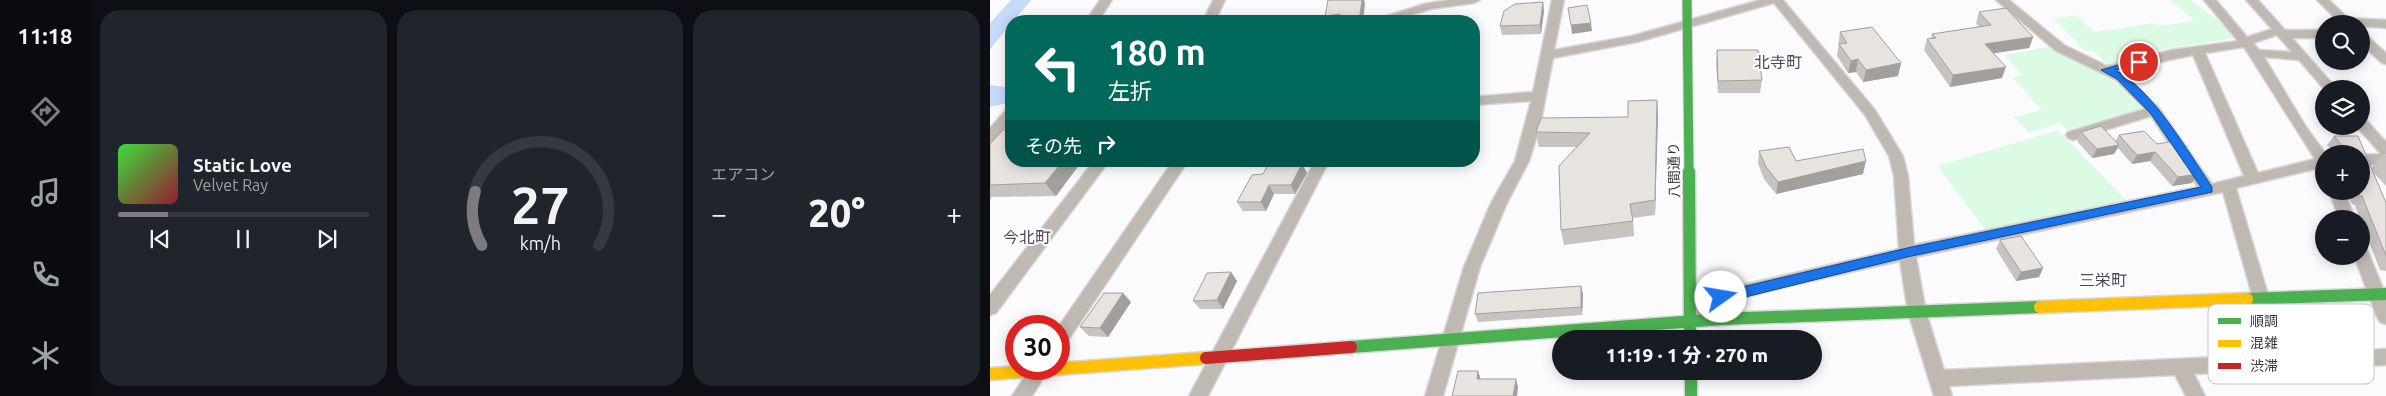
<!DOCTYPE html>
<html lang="ja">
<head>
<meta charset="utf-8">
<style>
  :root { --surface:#171b24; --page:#20242c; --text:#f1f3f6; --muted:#9ea1a6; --line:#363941; --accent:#7e7a82 }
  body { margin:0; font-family:Ubuntu,"Noto Sans JP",sans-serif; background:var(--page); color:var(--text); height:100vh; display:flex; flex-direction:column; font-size:19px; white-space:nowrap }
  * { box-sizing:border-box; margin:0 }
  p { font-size:16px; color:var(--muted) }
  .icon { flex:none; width:28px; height:28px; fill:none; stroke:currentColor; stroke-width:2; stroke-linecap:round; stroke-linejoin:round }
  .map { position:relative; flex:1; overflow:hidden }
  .details { display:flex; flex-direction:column; gap:10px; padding:10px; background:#0d0f14; width:900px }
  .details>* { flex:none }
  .banner { position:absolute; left:15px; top:15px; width:475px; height:152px; border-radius:20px; box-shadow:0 2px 12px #0003; background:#00695c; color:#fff; overflow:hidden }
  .controls { position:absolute; left:1325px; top:15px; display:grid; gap:10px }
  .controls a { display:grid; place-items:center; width:55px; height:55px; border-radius:50%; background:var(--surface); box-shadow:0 2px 12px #0003; font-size:25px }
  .speed { position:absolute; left:15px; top:315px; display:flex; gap:10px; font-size:25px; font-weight:700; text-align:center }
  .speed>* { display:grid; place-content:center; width:65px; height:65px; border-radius:50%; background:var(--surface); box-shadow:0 2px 12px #0003; line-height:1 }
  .speed .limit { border:8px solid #d22; background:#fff; color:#111 }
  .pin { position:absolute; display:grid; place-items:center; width:42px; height:42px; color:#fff; margin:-21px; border:2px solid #fff; border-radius:50%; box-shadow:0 1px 5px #0007 }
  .me { position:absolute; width:55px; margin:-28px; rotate:77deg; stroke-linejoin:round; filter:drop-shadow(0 0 4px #0008) }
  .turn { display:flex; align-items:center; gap:18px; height:105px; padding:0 20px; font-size:22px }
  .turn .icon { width:65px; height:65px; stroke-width:2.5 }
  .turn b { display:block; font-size:35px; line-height:42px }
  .then { display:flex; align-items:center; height:48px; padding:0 20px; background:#0003; gap:10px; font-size:19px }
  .big { font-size:38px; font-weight:800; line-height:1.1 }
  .details .widget { flex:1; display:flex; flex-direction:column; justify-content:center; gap:8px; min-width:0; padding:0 18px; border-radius:20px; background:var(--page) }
  .details .dial { align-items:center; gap:0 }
  .dial svg { height:130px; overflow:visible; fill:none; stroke:var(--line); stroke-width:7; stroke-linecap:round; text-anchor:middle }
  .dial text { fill:var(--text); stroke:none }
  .song { display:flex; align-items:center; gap:15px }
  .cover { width:60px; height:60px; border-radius:8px; background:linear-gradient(135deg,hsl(120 70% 55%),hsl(350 70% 35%)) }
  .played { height:5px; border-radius:2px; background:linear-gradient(90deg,var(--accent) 20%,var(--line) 20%) }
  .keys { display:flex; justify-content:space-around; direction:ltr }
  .heat { display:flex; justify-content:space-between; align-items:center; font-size:28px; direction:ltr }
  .details .tiles { flex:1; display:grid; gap:10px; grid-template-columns:repeat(3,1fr) }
  .trip { position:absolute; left:562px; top:330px; width:270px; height:50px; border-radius:25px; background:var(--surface); box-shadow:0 2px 12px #0003; font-weight:800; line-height:50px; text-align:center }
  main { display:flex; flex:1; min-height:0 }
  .dock { display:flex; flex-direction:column; width:90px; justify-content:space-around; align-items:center; background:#090b0e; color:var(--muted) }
  .dock .icon { width:35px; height:35px }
  .dock .selected { color:var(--accent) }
  .dock b { font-size:22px; color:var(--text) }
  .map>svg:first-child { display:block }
</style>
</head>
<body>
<main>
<nav class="dock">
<b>11:18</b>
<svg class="icon selected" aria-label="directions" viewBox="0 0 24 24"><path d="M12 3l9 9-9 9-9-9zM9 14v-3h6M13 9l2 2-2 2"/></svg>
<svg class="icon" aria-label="music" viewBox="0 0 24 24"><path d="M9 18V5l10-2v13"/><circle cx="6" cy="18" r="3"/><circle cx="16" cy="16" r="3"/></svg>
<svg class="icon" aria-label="phone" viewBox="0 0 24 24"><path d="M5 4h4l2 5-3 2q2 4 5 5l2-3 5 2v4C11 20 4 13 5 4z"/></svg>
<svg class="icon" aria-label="climate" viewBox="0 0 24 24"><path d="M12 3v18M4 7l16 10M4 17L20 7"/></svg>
</nav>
<section class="details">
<div class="tiles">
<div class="widget">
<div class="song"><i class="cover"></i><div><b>Static Love</b><p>Velvet Ray</p></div></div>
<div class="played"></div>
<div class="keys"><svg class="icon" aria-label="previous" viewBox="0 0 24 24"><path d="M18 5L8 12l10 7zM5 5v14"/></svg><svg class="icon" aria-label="pause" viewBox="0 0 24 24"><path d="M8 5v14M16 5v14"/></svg><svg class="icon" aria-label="next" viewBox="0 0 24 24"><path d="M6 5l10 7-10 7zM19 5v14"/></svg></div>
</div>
<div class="widget dial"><svg viewBox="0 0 100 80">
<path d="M14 69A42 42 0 1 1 86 69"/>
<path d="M14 69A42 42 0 0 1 10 36" stroke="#7e7a82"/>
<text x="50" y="56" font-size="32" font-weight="700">27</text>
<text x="50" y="72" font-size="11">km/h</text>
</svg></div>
<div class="widget"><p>エアコン</p>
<div class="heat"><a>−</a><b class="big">20°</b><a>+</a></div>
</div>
</div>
</section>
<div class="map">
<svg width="1396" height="396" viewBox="0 0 1396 396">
  <rect width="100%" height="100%" fill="#fbfafd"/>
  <path fill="#dcfbe4" d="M1180,0H1201L1247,35L1246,38L1174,49L1118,64L1102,50L1095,51L1064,19L1086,15L1104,32L1164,23L1169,26L1205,21Z
    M1057,47L1121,79L1153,110L1077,130L1070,123L1039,133L1024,117L1052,110L1023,78L1032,75L1015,55Z
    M1068,130L1139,203L998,233L947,166Z"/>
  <path fill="#c6dafa" d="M21,0H41L0,49V23Z
    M0,85L21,88V102L0,107Z"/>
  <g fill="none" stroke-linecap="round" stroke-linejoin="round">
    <g stroke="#d8d7da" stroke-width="3">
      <path id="street" d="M110,0H122L108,21H96Z
        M223,0H235L225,21H213Z
        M458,0H490L484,3L440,9L403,21H386L388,19L434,4Z
        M562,0H574L564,50L642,36L770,0H793L885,110L913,156L918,176L924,245L1208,187L1161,116L1083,140L1078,138L1076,135L1078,132L1155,109L1126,80L1066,51L1006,0H1019L1074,45L1117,66L1182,50L1248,41L1214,0H1226L1257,37L1282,29L1256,0H1268L1295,30H1334V38H1302L1347,89H1334L1309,60L1274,57L1316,127L1336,154H1334V167L1246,188L1279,298L1277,303L1271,305L1265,303L1263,298L1233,192L926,257L936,312L954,370L1396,349V365L1204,374L1215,396H1196L1185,375L959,386L962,396H944L918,312L910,261C853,274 795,285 739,302C723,307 712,332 694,326L691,321L694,316L725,292L731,290L909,249L904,176L899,156L875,115L784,3L647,42L563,58L550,126L539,161L517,203L490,267L453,396H435L474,267L501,203L525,161L541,101L484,105V97L543,92ZM1287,35L1302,52L1269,50L1263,43ZM1254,47L1325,159L1268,173L1215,53ZM1203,55L1254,176L1222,184L1169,108L1134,74L1128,71Z
        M1327,0H1339L1358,18L1396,20V28L1371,26V24H1351Z
        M1371,33L1375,34L1396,53V64L1392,63L1371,44Z
        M21,109V121L5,140L0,142V128L16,110Z
        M1371,119L1376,120L1396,142V164L1371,165V155L1391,154L1366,126H1371Z
        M104,161H119L6,313L0,315V295Z
        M183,161H198L75,345L69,347V326Z
        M325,161H339L218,396H199Z
        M1339,191H1354L1365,219H1349Z
        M1371,248L1377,250L1379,254L1396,296V324L1390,322L1387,317L1364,256H1371Z
        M40,369H59L42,396H22Z"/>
    </g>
    <g stroke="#d8d7da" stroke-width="11">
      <path id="fast-far1" d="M697,0L699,174"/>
    </g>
    <g stroke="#d8d7da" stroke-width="15">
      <path id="fast" d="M699,172L700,339
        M1257,299L1396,294
        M361,347L732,319L1050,307
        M701,371V396"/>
    </g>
    <g stroke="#d8d7da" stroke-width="15">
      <path id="slow" d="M1050,307L1257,299
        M0,374L216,358"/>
    </g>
    <g stroke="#d8d7da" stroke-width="15">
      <path id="jam" d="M216,358L361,347"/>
    </g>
    <use href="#street" fill="#bfb9b2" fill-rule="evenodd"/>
    <use href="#fast-far1" stroke="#4caf50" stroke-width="9"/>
    <use href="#fast" stroke="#4caf50" stroke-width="12"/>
    <use href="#slow" stroke="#ffc107" stroke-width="12"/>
    <use href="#jam" stroke="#c62828" stroke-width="12"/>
  </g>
  <path fill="#c7c3c0" d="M553,2L554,11L551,34L512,35L510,26Z
    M989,12L1043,37L1039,48L1004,53L1012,78L960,87L934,50L937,39H941L942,34L989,27L986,23Z
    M850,32L911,63L908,76L873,82L866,72L858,73L847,56Z
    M727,50L772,80L770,93H728L726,63Z
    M667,100L668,115L665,215L643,218L644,236L574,245L571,230L587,147H549L546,132L638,117Z
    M1091,132L1125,141L1129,135L1167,144L1200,160L1198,163L1202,183L1182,186L1160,161L1142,164L1128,148L1124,154L1102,158L1087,141Z
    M1344,136H1368L1381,168L1394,154H1396V186L1383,172L1396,203V271L1390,270L1371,222V219H1370L1365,205L1362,204L1356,191H1371V154H1345L1337,145Z
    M0,144L21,161H92L66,196L2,197L0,200Z
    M769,151L806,161L873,174L786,194L774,179L768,163Z
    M312,164L317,173L305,194H284L276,211H253L247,202L273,174Z
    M1010,240L1053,268L1049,277L1026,281L1006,249Z
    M241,272L247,281L233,309H210L203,301Z
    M591,286L593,295L592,315L488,322L485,314Z
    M141,302L118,337L99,336L90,327Z"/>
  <path fill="#a29f9c" d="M372,0H374L375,4L373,21H369Z
    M553,2L554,11L551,34L550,25Z
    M350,14L353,21H337L335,16Z
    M601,23L602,31L582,34L581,25Z
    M1043,37L1039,48L992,55L995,44Z
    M868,59L866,72L858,73L861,61Z
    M911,63L908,76L873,82L876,70Z
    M1016,67L1012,78L960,87L963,75Z
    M667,100L668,115L665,215V200Z
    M1129,145L1124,154L1102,158L1107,149Z
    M1165,152L1160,161L1142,164L1147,155Z
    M73,161H92L66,196L55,183Z
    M876,161L873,174L786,194L788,182Z
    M312,164L317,173L305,194L301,185Z
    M1208,174L1202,183L1182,186L1188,177Z
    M279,185L284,194L276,211L271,202Z
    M1053,268L1049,277L1026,281L1031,272Z
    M241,272L247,281L233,309L227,300Z
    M591,286L593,295L592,315L591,307Z
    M133,293L141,302L118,337L110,328Z
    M488,371L491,380L487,379Z
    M526,379L528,387L527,396H523Z"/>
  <path fill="#e7e3df" stroke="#a29f9c" d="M338,0H372L369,21H349L350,14L335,16Z
    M553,2L550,25L510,26L514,11L525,4Z
    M597,5L601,23L581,25L578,8Z
    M1016,8L1043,37L995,44L1016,67L963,75L937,39L946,38L942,34L1001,25L989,12Z
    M391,19L390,21H374Z
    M882,27L911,63L876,70L868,59L861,61L849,44L857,43L850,32Z
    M727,50H768L772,80L728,81Z
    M667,100L665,200L640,204L643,221L571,230L569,166L600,133L546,132L551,118L638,117V101Z
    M1111,126L1129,145L1107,149L1091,132Z
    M13,130H21V161H73L55,183L0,185V144Z
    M1154,131L1167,144L1184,141L1200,160L1196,161L1208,174L1188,177L1165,152L1147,155L1129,135Z
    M1344,136H1368L1396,203V256L1372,196H1370L1368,191H1371V154H1359Z
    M799,147L806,161L873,149L876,161L788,182L776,167L769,151Z
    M279,163L312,164L301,185H279L271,202H247L262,175L273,174Z
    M1031,236L1053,268L1031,272L1010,240Z
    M241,272L227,300L203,301L217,273Z
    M591,286V307L485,314L488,293Z
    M114,293H133L110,328L90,327Z
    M468,371H488L487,379H526L523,396H462Z"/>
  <path fill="#1a73e8" stroke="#114b97" d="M1149,59L1154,62L1152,64L1125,70C1163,90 1198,152 1222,187V192L917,257L731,303L726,301L724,297L726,294L731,292L917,248L1211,187L1161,114L1127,79L1111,70Z"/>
  <g text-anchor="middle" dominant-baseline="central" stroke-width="4" stroke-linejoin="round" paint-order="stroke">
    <g font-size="14" fill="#3a3540" stroke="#fff">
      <text transform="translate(684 170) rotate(-91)">八間通り</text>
    </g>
    <g font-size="16" fill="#4f455c" stroke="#fff">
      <text x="788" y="62">北寺町</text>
      <text x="37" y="237">今北町</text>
      <text x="1113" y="280">三栄町</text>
    </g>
  </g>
  <rect x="1218" y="304" width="166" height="80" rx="8" fill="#fff" stroke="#c4c2c6" stroke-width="1"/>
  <rect x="1228" y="318" width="23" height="6" fill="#4caf50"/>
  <rect x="1228" y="340" width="23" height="7" fill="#ffc107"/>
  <rect x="1228" y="363" width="23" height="6" fill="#c62828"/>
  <g font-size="14" fill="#3a3540">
    <text x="1260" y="326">順調</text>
    <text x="1260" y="348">混雑</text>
    <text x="1260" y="371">渋滞</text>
  </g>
</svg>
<div class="controls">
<a><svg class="icon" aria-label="search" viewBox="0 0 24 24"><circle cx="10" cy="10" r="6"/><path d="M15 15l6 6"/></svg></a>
<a><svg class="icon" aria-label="layers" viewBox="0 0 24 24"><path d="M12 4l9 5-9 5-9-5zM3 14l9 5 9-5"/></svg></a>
<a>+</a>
<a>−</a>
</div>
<div class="speed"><div class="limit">30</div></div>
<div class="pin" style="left:1149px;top:62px;background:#d93025"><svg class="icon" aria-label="arrive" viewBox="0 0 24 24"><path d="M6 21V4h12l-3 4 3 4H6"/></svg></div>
<svg class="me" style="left:731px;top:297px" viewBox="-20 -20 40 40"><circle r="19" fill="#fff"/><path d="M0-13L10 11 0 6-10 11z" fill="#1a73e8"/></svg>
<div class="trip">11:19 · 1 分 · 270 m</div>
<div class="banner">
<div class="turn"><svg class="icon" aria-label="left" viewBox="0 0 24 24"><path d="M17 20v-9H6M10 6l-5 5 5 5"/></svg><div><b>180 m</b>左折</div></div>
<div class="then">その先<svg class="icon" aria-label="right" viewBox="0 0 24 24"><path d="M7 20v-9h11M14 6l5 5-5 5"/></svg></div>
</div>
</div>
</main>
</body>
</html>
